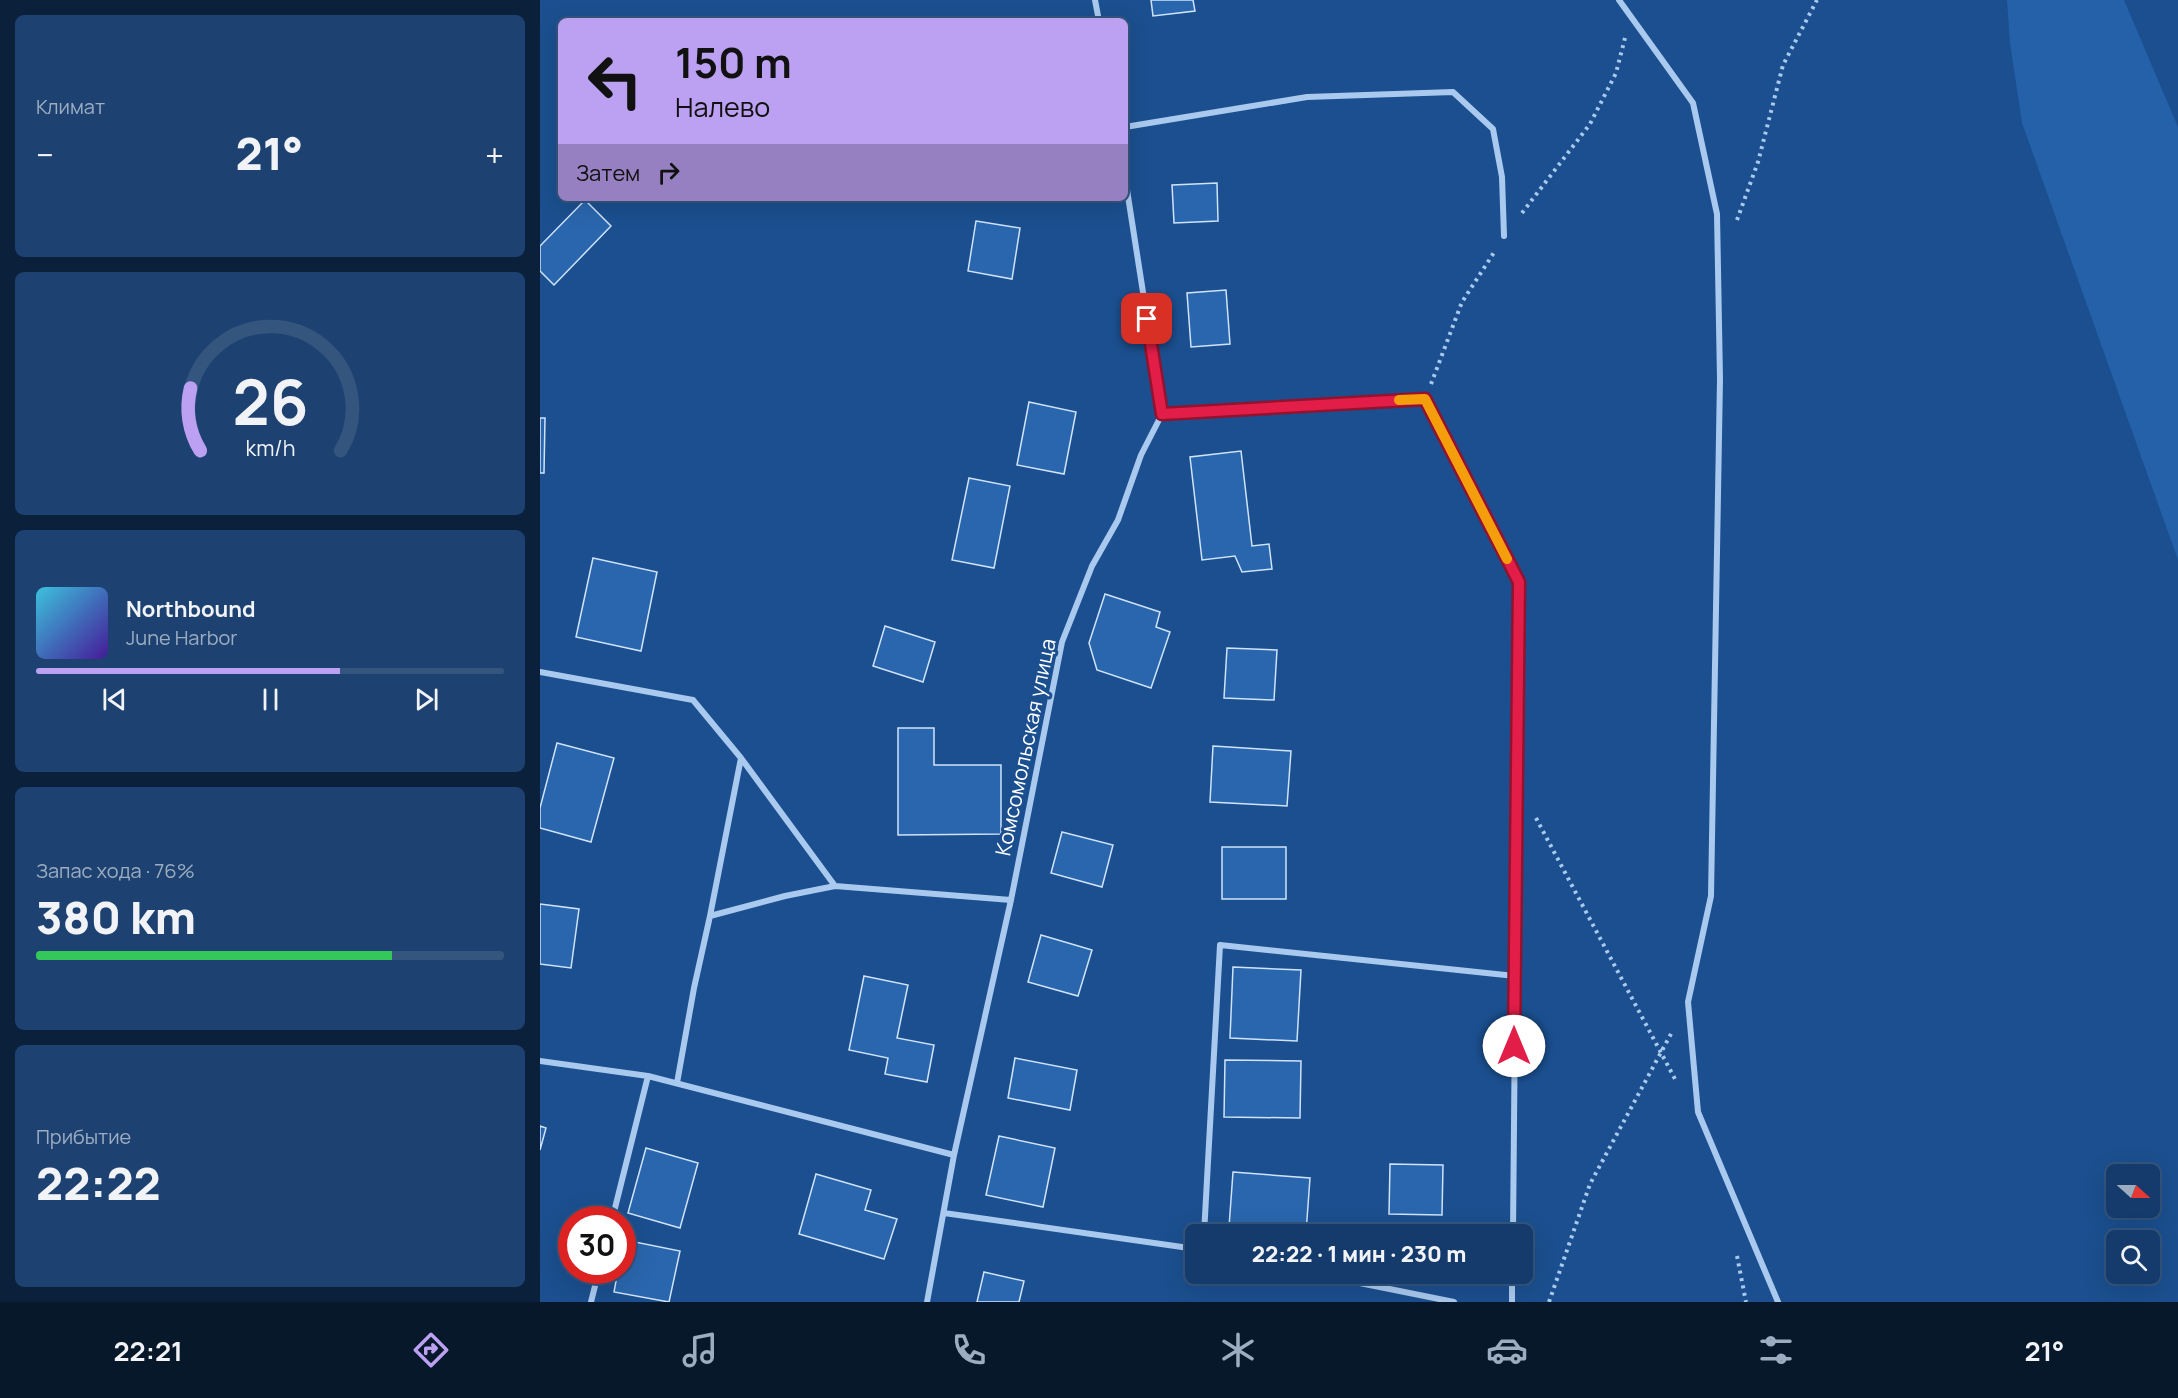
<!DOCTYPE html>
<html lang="ru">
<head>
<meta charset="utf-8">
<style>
  :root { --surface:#143b6b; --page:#1d4271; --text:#f1f3f6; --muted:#9dadc1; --line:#33557e; --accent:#bca0f2 }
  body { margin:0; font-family:Manrope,sans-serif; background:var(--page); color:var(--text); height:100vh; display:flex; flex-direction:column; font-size:22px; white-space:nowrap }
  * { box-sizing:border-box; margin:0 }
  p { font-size:20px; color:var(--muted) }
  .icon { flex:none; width:33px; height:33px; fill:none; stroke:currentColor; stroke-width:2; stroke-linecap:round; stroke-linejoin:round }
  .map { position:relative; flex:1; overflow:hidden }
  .side { display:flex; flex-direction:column; gap:15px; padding:15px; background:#0b203b; width:540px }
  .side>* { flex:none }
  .top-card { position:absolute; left:18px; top:18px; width:570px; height:183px; border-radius:9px; box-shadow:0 6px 24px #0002,0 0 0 2px var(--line); background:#bca0f2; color:#111; overflow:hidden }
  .needle { width:39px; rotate:111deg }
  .buttons { position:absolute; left:1566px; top:1164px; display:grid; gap:12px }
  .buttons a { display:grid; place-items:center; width:54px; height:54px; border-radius:9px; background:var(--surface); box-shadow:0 6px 24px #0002,0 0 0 2px var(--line); font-size:30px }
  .speed { position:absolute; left:18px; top:1206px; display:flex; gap:12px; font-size:30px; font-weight:700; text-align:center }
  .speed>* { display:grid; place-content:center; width:78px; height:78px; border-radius:50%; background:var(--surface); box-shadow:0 6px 24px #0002,0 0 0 2px var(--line); line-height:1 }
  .speed .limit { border:9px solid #d22; background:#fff; color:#111 }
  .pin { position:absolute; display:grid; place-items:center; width:51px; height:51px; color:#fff; margin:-26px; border-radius:12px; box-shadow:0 3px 9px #0006 }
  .me { position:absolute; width:66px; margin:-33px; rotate:0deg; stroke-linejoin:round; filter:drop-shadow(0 0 4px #0008) }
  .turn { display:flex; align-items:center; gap:21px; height:126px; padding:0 18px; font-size:27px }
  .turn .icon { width:78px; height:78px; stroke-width:2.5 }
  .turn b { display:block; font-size:42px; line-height:51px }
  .then { display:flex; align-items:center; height:57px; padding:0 18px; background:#0003; gap:12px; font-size:22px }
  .big { font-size:45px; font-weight:800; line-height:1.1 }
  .side .tile { flex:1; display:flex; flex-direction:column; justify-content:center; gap:9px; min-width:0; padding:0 21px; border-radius:9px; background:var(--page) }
  .side .dial { align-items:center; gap:0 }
  .dial svg { height:156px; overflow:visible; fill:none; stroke:var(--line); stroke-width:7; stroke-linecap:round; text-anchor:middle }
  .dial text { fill:var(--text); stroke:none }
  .song { display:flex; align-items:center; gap:18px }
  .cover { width:72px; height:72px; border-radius:9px; background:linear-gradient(135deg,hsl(190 70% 55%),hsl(260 70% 35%)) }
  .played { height:6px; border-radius:3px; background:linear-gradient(90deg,var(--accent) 65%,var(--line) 65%) }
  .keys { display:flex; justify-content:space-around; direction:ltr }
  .heat { display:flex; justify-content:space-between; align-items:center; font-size:33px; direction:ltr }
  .charge { height:9px; border-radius:4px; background:linear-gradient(90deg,#34c759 76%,var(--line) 0) }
  .trip { position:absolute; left:645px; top:1224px; width:348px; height:60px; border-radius:9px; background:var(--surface); box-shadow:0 6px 24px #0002,0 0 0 2px var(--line); font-weight:800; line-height:60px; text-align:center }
  .tab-bar { display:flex; height:96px; justify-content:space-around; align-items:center; background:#08182b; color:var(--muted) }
  .tab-bar .icon { width:42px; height:42px }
  .tab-bar .selected { color:var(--accent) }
  .tab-bar b { font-size:27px; color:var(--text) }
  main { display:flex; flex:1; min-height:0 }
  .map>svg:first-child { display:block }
</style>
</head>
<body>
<main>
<section class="side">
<div class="tile"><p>Климат</p>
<div class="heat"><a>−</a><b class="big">21°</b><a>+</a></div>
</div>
<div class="tile dial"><svg viewBox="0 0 100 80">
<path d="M14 69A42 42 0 1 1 86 69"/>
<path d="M14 69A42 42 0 0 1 9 37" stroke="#bca0f2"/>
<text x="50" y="56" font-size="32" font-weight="700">26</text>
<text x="50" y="72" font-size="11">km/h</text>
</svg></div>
<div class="tile">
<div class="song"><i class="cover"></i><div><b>Northbound</b><p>June Harbor</p></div></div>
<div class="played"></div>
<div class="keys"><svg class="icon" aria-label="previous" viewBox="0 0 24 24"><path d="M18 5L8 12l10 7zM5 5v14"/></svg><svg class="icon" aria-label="pause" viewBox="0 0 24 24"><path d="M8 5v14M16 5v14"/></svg><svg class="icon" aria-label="next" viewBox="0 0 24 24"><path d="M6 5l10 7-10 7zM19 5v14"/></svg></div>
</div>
<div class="tile"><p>Запас хода · 76%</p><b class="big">380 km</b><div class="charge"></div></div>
<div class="tile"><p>Прибытие</p><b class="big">22:22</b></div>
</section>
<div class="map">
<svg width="1638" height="1302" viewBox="0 0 1638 1302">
  <rect width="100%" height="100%" fill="#1b4f8f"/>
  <path fill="#2461a8" d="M1467,0H1584L1638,127V560L1482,123L1470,43Z"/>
  <path fill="#2a66ad" stroke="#cfe3fa" stroke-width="1.5" d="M611,0H653L655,11L613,16Z
    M677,183L678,221L634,223L632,185Z
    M45,200L71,226L14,285L0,271V246Z
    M436,221L480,228L472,279L428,271Z
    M686,290L690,344L651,347L647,293Z
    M489,402L536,412L524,474L477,465Z
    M0,418H5L4,473H0Z
    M701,451L712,546L729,544L732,569L702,572L695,556L662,560L650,457Z
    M429,478L470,486L454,568L412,560Z
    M53,558L117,572L101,651L36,637Z
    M565,594L620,612L616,627L630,632L611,688L557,670L549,643Z
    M345,626L395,642L383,682L333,666Z
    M687,648L737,650L734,700L684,698Z
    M358,728H394V765H461V834L358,835Z
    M17,743L74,758L51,842L0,828V808Z
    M673,746L751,751L747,806L670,802Z
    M522,832L573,845L562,887L511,873Z
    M682,847H746V899H682Z
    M0,904L39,909L31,968L0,964Z
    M501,935L552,950L538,996L488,982Z
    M693,967L761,970L757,1041L690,1038Z
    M324,976L368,985L357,1038L394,1045L387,1082L345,1074L348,1058L309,1050Z
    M475,1058L537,1070L530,1110L468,1098Z
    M685,1060L761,1061L760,1118L684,1117Z
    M0,1126L6,1128L0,1150Z
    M459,1136L515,1148L503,1207L446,1195Z
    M106,1148L158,1163L140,1228L88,1213Z
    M850,1164L903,1165L902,1215L849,1214Z
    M693,1172L770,1178L766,1233L689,1227Z
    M276,1174L331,1190L325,1210L357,1219L344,1259L259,1234Z
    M85,1240L140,1251L129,1302L74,1292L78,1270H82Z
    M444,1272L484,1281L479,1302H437Z"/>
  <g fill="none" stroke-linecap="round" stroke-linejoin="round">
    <path stroke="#a9c9ee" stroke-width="4" stroke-dasharray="3 4.5" stroke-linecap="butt" d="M982,213L1050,124L1076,73L1085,38
      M1197,220L1218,162L1243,65L1277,0
      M891,384L922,302L955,251
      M996,818L1135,1079
      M1197,1256L1206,1302
      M1009,1302L1050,1184L1132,1032"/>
    <path stroke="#a9c9ee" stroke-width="6" d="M555,0L559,21
      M1079,0L1153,103L1177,214L1180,379L1171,896L1148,1002L1158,1112L1238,1302
      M585,127L767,97L913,92L953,129L962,177L964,236
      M622,414L885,399L979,582L973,1234
      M0,672L153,700L201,758L170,916L245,896L295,886L471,900
      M201,758L295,886
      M0,1061L108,1076L414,1155
      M137,1083L154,988L170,916
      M404,1213L656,1249
      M72,1220L108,1076
      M664,1234L680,945L975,976
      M775,1274L914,1302
      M51,1302L59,1270
      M387,1302L414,1155L471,900L522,642L552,566L578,520L601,455L622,414L585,177
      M972,1302V1274"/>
  </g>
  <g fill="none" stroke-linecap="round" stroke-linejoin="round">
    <g stroke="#92132f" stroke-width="15">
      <path id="route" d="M607,319L622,414L885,399L979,582L974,1046"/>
    </g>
    <use href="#route" stroke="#e11d48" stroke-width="10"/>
    <path stroke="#f59e0b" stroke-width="10" d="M859,400L885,399L967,559"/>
  </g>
  <g text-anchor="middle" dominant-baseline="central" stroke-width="6" stroke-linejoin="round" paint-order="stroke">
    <g font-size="21" fill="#fff" stroke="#1b4f8f">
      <text transform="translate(485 747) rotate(-78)">Комсомольская улица</text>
    </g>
  </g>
</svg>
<div class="buttons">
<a><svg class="needle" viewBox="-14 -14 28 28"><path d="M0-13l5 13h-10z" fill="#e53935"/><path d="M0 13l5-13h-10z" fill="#9dadc1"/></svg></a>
<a><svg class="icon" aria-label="search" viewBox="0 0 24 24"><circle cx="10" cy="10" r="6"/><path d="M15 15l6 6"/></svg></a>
</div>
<div class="speed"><div class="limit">30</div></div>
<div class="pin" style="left:607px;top:319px;background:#d93025"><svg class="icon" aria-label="arrive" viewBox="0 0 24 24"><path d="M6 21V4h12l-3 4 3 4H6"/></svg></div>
<svg class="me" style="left:974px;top:1046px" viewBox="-20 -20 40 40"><circle r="19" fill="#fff"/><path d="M0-13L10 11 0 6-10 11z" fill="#e11d48"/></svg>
<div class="trip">22:22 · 1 мин · 230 m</div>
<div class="top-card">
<div class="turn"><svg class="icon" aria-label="left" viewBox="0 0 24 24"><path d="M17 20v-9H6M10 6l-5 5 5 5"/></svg><div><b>150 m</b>Налево</div></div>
<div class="then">Затем<svg class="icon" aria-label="right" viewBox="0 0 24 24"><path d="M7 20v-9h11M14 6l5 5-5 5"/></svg></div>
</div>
</div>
</main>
<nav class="tab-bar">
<b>22:21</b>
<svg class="icon selected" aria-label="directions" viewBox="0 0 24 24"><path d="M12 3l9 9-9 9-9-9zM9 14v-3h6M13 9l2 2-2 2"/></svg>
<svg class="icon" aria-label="music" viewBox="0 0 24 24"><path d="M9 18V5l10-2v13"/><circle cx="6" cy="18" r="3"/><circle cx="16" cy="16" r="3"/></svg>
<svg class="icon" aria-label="phone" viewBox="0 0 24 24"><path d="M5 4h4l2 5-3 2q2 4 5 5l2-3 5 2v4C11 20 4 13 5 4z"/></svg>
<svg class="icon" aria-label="climate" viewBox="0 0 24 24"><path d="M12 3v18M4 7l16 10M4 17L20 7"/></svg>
<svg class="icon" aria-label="car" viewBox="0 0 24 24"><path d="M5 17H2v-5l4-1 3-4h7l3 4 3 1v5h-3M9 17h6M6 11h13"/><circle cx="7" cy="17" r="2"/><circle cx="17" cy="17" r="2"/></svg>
<svg class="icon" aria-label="filters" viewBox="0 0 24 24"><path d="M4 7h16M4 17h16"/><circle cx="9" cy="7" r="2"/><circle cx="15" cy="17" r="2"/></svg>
<b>21°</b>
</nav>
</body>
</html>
